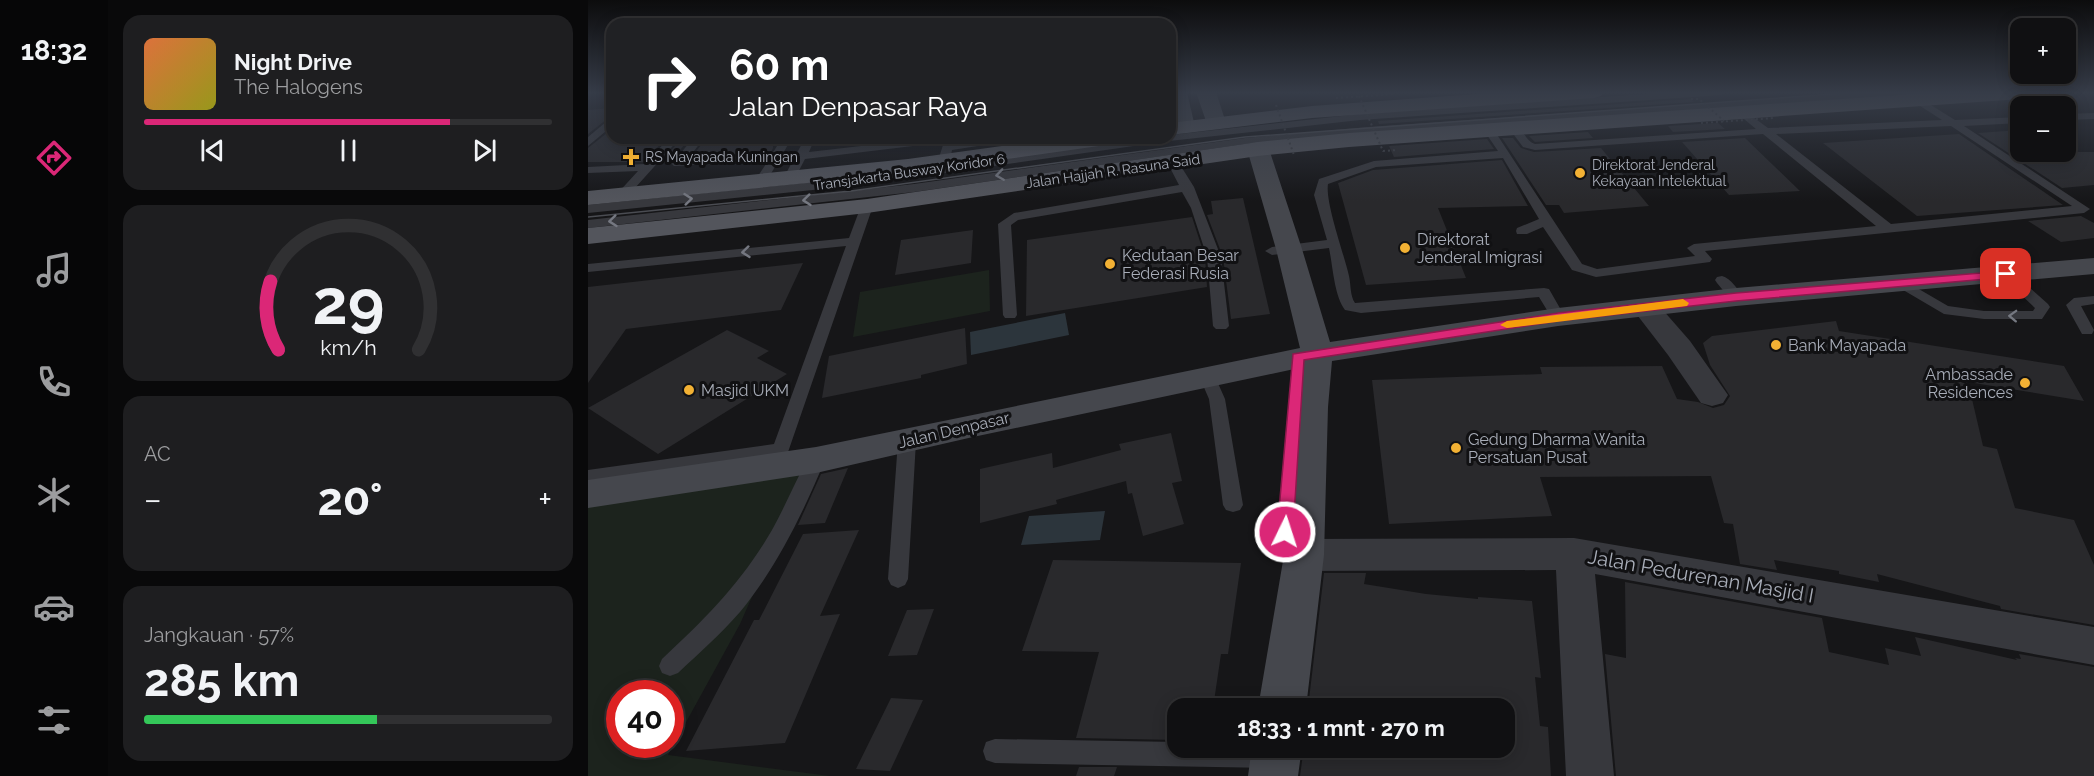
<!DOCTYPE html>
<html lang="id">
<head>
<meta charset="utf-8">
<style>
  :root { --surface:#101012; --page:#1e1e20; --text:#f1f3f6; --muted:#9c9d9f; --line:#303032; --accent:#db2777 }
  body { margin:0; font-family:Raleway,sans-serif; background:var(--page); color:var(--text); height:100vh; display:flex; flex-direction:column; font-size:22px; white-space:nowrap }
  * { box-sizing:border-box; margin:0 }
  p { font-size:20px; color:var(--muted) }
  .icon { flex:none; width:33px; height:33px; fill:none; stroke:currentColor; stroke-width:2; stroke-linecap:round; stroke-linejoin:round }
  .map { position:relative; flex:1; overflow:hidden }
  .panel { display:flex; flex-direction:column; gap:15px; padding:15px; background:#09090a; width:480px }
  .panel>* { flex:none }
  .banner { position:absolute; left:18px; top:18px; width:570px; height:126px; border-radius:18px; box-shadow:0 3px 15px #0003,0 0 0 2px var(--line); background:#202124; color:#fff; overflow:hidden }
  .fabs { position:absolute; left:1422px; top:18px; display:grid; gap:12px }
  .fabs a { display:grid; place-items:center; width:66px; height:66px; border-radius:12px; background:var(--surface); box-shadow:0 3px 15px #0003,0 0 0 2px var(--line); font-size:30px }
  .speed { position:absolute; left:18px; top:680px; display:flex; gap:12px; font-size:30px; font-weight:700; text-align:center }
  .speed>* { display:grid; place-content:center; width:78px; height:78px; border-radius:50%; background:var(--surface); box-shadow:0 3px 15px #0003,0 0 0 2px var(--line); line-height:1 }
  .speed .limit { border:9px solid #d22; background:#fff; color:#111 }
  .pin { position:absolute; display:grid; place-items:center; width:51px; height:51px; color:#fff; margin:-26px; border-radius:12px; box-shadow:0 3px 9px #0006 }
  .me { position:absolute; width:66px; margin:-33px; rotate:4deg; stroke-linejoin:round; filter:drop-shadow(0 0 4px #0008) }
  .turn { display:flex; align-items:center; gap:21px; height:126px; padding:0 24px; font-size:27px }
  .turn .icon { width:78px; height:78px; stroke-width:2.5 }
  .turn b { display:block; font-size:42px; line-height:51px }
  .big { font-size:45px; font-weight:700; line-height:1.1 }
  .panel .widget { flex:1; display:flex; flex-direction:column; justify-content:center; gap:9px; min-width:0; padding:0 21px; border-radius:18px; background:var(--page) }
  .panel .dial { align-items:center; gap:0 }
  .dial svg { height:156px; overflow:visible; fill:none; stroke:var(--line); stroke-width:7; stroke-linecap:round; text-anchor:middle }
  .dial text { fill:var(--text); stroke:none }
  .song { display:flex; align-items:center; gap:18px }
  .cover { width:72px; height:72px; border-radius:9px; background:linear-gradient(135deg,hsl(20 70% 55%),hsl(60 70% 35%)) }
  .played { height:6px; border-radius:3px; background:linear-gradient(90deg,var(--accent) 75%,var(--line) 75%) }
  .keys { display:flex; justify-content:space-around; direction:ltr }
  .heat { display:flex; justify-content:space-between; align-items:center; font-size:33px; direction:ltr }
  .charge { height:9px; border-radius:4px; background:linear-gradient(90deg,#34c759 57%,var(--line) 0) }
  .trip { position:absolute; left:579px; top:698px; width:348px; height:60px; border-radius:18px; background:var(--surface); box-shadow:0 3px 15px #0003,0 0 0 2px var(--line); font-weight:700; line-height:60px; text-align:center }
  main { display:flex; flex:1; min-height:0 }
  .tab-bar { display:flex; flex-direction:column; width:108px; justify-content:space-around; align-items:center; background:#060607; color:var(--muted) }
  .tab-bar .icon { width:42px; height:42px }
  .tab-bar .on { color:var(--accent) }
  .tab-bar b { font-size:27px; color:var(--text) }
  .map>svg:first-child { display:block }
</style>
</head>
<body>
<main>
<nav class="tab-bar">
<b>18:32</b>
<svg class="icon on" aria-label="directions" viewBox="0 0 24 24"><path d="M12 3l9 9-9 9-9-9zM9 14v-3h6M13 9l2 2-2 2"/></svg>
<svg class="icon" aria-label="music" viewBox="0 0 24 24"><path d="M9 18V5l10-2v13"/><circle cx="6" cy="18" r="3"/><circle cx="16" cy="16" r="3"/></svg>
<svg class="icon" aria-label="phone" viewBox="0 0 24 24"><path d="M5 4h4l2 5-3 2q2 4 5 5l2-3 5 2v4C11 20 4 13 5 4z"/></svg>
<svg class="icon" aria-label="climate" viewBox="0 0 24 24"><path d="M12 3v18M4 7l16 10M4 17L20 7"/></svg>
<svg class="icon" aria-label="car" viewBox="0 0 24 24"><path d="M5 17H2v-5l4-1 3-4h7l3 4 3 1v5h-3M9 17h6M6 11h13"/><circle cx="7" cy="17" r="2"/><circle cx="17" cy="17" r="2"/></svg>
<svg class="icon" aria-label="filters" viewBox="0 0 24 24"><path d="M4 7h16M4 17h16"/><circle cx="9" cy="7" r="2"/><circle cx="15" cy="17" r="2"/></svg>
</nav>
<section class="panel">
<div class="widget">
<div class="song"><i class="cover"></i><div><b>Night Drive</b><p>The Halogens</p></div></div>
<div class="played"></div>
<div class="keys"><svg class="icon" aria-label="previous" viewBox="0 0 24 24"><path d="M18 5L8 12l10 7zM5 5v14"/></svg><svg class="icon" aria-label="pause" viewBox="0 0 24 24"><path d="M8 5v14M16 5v14"/></svg><svg class="icon" aria-label="next" viewBox="0 0 24 24"><path d="M6 5l10 7-10 7zM19 5v14"/></svg></div>
</div>
<div class="widget dial"><svg viewBox="0 0 100 80">
<path d="M14 69A42 42 0 1 1 86 69"/>
<path d="M14 69A42 42 0 0 1 10 34" stroke="#db2777"/>
<text x="50" y="56" font-size="32" font-weight="700">29</text>
<text x="50" y="72" font-size="11">km/h</text>
</svg></div>
<div class="widget"><p>AC</p>
<div class="heat"><a>−</a><b class="big">20°</b><a>+</a></div>
</div>
<div class="widget"><p>Jangkauan · 57%</p><b class="big">285 km</b><div class="charge"></div></div>
</section>
<div class="map">
<svg width="1506" height="776" viewBox="0 0 1506 776">
  <rect width="100%" height="100%" fill="#161618"/>
  <path fill="#1c231d" fill-rule="evenodd" d="M401,270L402,311L265,337L272,292Z
    M223,463L152,624L80,755L242,776H0V503ZM32,693H82V744H32Z"/>
  <path fill="#2c353c" d="M477,313L481,335L383,355L382,332Z
    M517,511L512,540L433,545L441,516Z"/>
  <path fill="#29292c" d="M1103,99L1106,102L791,124L790,121Z
    M24,108V115L0,134V110Z
    M1130,123L1137,129L1085,132L1080,126Z
    M24,129V138H78L56,162H0V148Z
    M1432,130V152H1506V185L1474,188L1390,133Z
    M1000,132L1005,138L947,142L941,136Z
    M1371,134L1475,205L1329,216L1235,143Z
    M94,138H102L82,162L72,163Z
    M118,138H185V148L183,152L104,157Z
    M914,138H925L933,148L946,152L1013,148L1061,206L976,213L971,205H958Z
    M1157,138L1212,191L1141,195L1094,142Z
    M899,139L906,149L806,157L801,146Z
    M914,160L940,206L850,208L878,278L778,285L750,183L785,170Z
    M655,198L682,314L643,319L635,257L619,215L625,214L623,201Z
    M1493,216L1506,223V238L1473,242L1440,221Z
    M604,217L617,257L619,287L438,316L439,240Z
    M385,230L383,263L307,275L313,240Z
    M215,263L193,310L38,329L0,383V287Z
    M1248,321L1251,331L1476,366L1496,401L1380,382L1395,446L1409,449L1427,508L1486,520L1506,565V625L1413,609L1412,606L1289,574L1291,582L1251,574V571L1186,560L1189,570L1152,564L1145,524L1136,523L1123,476L952,477L964,516L801,524L784,380L954,374L952,367L1074,366L1089,399L1110,402L1125,408L1136,405L1142,396L1122,365L1115,343L1124,336Z
    M377,328L379,364L333,375V378L234,398L241,356Z
    M139,330L181,351L169,358L199,374L70,454L0,408Z
    M583,433L594,481L584,483L596,524L555,536L544,493L540,494L538,481L468,500L469,504L392,523V469L464,453L465,468L533,450L531,444Z
    M260,468L237,523L210,525L233,474Z
    M271,530L232,616L252,614L197,743L98,751L166,620H171L215,534Z
    M465,560L653,563L640,654H633L625,708H590V740L488,738L511,652L434,651Z
    M736,573H778L776,584L838,594L890,599V597L944,601L953,678L947,677L952,726L960,727L963,776H712L716,747H916V708H720Z
    M1037,582L1234,618L1241,652L1301,665L1297,648L1333,656L1327,637L1429,660L1427,658L1433,659L1431,654L1506,667V776H1028L1017,654L1038,658Z
    M346,609L329,655L300,656L319,610Z
    M303,698L335,700L302,771L268,769Z
    M491,767H529L526,776H488Z"/>
  <g fill="none" stroke-linecap="round" stroke-linejoin="round">
    <path fill="#37383d" fill-rule="evenodd" d="M1085,92H1138L1133,95L772,120L581,141L273,185L0,213V205L273,177L556,138H582V135L772,114Z
      M1280,92H1333L1328,95L780,133L657,144L326,192L0,228V220L326,184L657,138L780,127Z
      M1330,97L1367,120L1432,117V123L1376,126L1502,209L1496,213L1117,251L1124,259L1122,262L1008,277L984,270L955,227L939,234H929L928,231L929,228L951,219L915,158L788,167L740,184C737,202 756,254 761,276C763,285 762,296 767,303L956,288L961,289L977,317L970,322L965,320L951,297L773,313L757,310C746,295 745,267 741,248L684,255L677,251L684,247L739,240L726,195L731,179L786,161L910,151L895,129L900,126L904,127L994,264L1009,269L1107,256L1099,248L1106,244L1288,226L1175,134L947,150L935,147L920,127L925,124C935,127 937,141 947,144L1168,129L1150,114L1149,112L1154,109L1180,128L1354,120L1326,102V98ZM1363,126L1484,206L1303,224L1188,134Z
      M1506,113V119L1478,120V114Z
      M24,117V126L0,146V137Z
      M81,138H92L38,198L34,199L28,195L50,171L0,173V167L57,164Z
      M105,138H116L99,160L184,154L194,138H204L178,182L172,186L166,182L180,161L86,166L84,164Z
      M217,138H227L221,152L325,140L331,143L325,146L217,159L205,182H197L195,179Z
      M336,138H374V141L399,138H427L422,141L364,150L362,161L356,164L350,161L355,145L347,146L337,143Z
      M585,159L589,160L606,187L633,257L641,326L638,329H628L625,326L619,257L603,208L594,192L430,220L423,225L429,315L427,318H417L415,315L410,224L426,213L591,185L579,162Z
      M279,202L285,206L199,455L0,484V470L186,444L258,246L0,272V264L261,238L273,206Z
      M1418,270L1423,271L1460,304L1462,307L1454,319H1396L1356,314L1305,284L1312,280L1317,281L1360,306L1396,311H1445L1447,308L1411,274Z
      M1134,276C1143,278 1150,290 1155,297L1153,300H1143L1129,283L1127,280L1129,277Z
      M1506,296V304L1493,306L1506,330L1504,334H1494L1478,305L1486,298Z
      M619,371L625,372L637,399L655,505L652,510L645,512L638,510L635,505L621,399L611,376L613,372Z
      M319,435L325,437L328,441L320,579L317,585L310,588L303,585L300,579L310,441L313,437Z
      M228,453L234,455L237,460C215,513 189,567 152,612C133,634 111,653 90,673L82,676L74,673L71,666L74,659C118,618 154,582 184,530C198,505 208,479 222,455Z
      M407,739L590,742V747H693L697,756L694,765L685,768L407,763L398,760L395,751L398,742Z"/>
    <path fill="#37383d" fill-rule="evenodd" d="M1057,299L1067,301L1102,341L1140,395L1135,403L1124,406L1113,403L1080,355L1043,307L1047,301Z
      M986,538L1506,627V665L1007,574L1026,776H978L968,570L716,571L702,566L697,555L702,544L716,539Z"/>
    <path fill="#45474d" fill-rule="evenodd" d="M582,92H599L607,127L604,132L596,133L588,132L585,127Z
      M608,92H628L638,123L634,127L627,129L620,127Z
      M670,142L678,144L681,149L714,249L742,342L970,308L1148,288L1506,258V274L1148,306L970,326L744,361L740,407L736,555L718,708H670L696,555L706,407L711,368L385,437L228,473L0,508V480L228,447L712,348L688,249L659,149L662,144Z
      M664,747H714L710,776H660Z"/>
    <path fill="#53555c" fill-rule="evenodd" d="M916,92H1016L1013,96L1006,98L724,118L582,135V123L724,106Z
      M1355,92H1456L1453,96L1446,98L761,147L670,156L279,213L0,244V228L279,199L670,142L761,133Z
      M471,138H529L526,143L518,145L320,173L0,205V191L320,159Z"/>
    <path stroke="#4a4c52" stroke-width="1.5" d="M0,217L263,191L657,137L1273,92"/>
    <path stroke="#3d3f44" stroke-width="2" stroke-dasharray="2 3" stroke-linecap="butt" d="M771,96L795,151L810,150
      M748,98L807,94
      M1103,99H1111L1136,121
      M688,105L706,155
      M1113,123L1186,118"/>
  </g>
  <defs><path id="oneway-chevron" d="M-2-3.5L2.5 0L-2 3.5" fill="none" stroke-width="1.6" stroke-linecap="round" stroke-linejoin="round" transform="scale(1.5)"/></defs>
  <g stroke="#757881">
    <use href="#oneway-chevron" transform="translate(412 175) rotate(172)"/>
    <use href="#oneway-chevron" transform="translate(100 199) rotate(-6)"/>
    <use href="#oneway-chevron" transform="translate(219 200) rotate(174)"/>
    <use href="#oneway-chevron" transform="translate(25 221) rotate(174)"/>
    <use href="#oneway-chevron" transform="translate(158 252) rotate(174)"/>
    <use href="#oneway-chevron" transform="translate(1425 316) rotate(-178)"/>
  </g>
  <linearGradient id="sky" x2="0" y2="1"><stop stop-color="#0c0c0d"/><stop offset="0.46" stop-color="#363c48"/><stop offset="1" stop-color="#363c48" stop-opacity="0"/></linearGradient>
  <rect width="1506" height="201" fill="url(#sky)"/>
  <path fill="#db2777" stroke="#8e194d" stroke-width="1.5" d="M1418,271L1422,272V277L1148,301L970,321L716,360L705,532L703,537L697,538L691,537L689,532L705,354L970,313L1148,293Z"/>
  <path fill="#f59e0b" d="M1095,299L1101,303L1099,306L919,328L912,325L919,321Z"/>
  <g fill="#f2b134" stroke="#111113" stroke-width="2">
    <path d="M40 148h6v6h6v6h-6v6h-6v-6h-6v-6h6z"/>
    <circle cx="992" cy="173" r="6"/>
    <circle cx="817" cy="248" r="6"/>
    <circle cx="522" cy="264" r="6"/>
    <circle cx="1188" cy="345" r="6"/>
    <circle cx="1437" cy="383" r="6"/>
    <circle cx="101" cy="390" r="6"/>
    <circle cx="868" cy="448" r="6"/>
  </g>
  <g text-anchor="middle" dominant-baseline="central" stroke-width="6" stroke-linejoin="round" paint-order="stroke">
    <g font-size="14" fill="#a8adb8" stroke="#111113" text-anchor="start">
      <text x="57" y="157">RS Mayapada Kuningan</text>
      <text x="1004" y="165">Direktorat Jenderal<tspan x="1004" dy="16">Kekayaan Intelektual</tspan></text>
    </g>
    <g font-size="14" fill="#a8adb8" stroke="#111113">
      <text transform="translate(525 171) rotate(-8)">Jalan Hajjah R. Rasuna Said</text>
      <text transform="translate(321 172) rotate(-8)">Transjakarta Busway Koridor 6</text>
    </g>
    <g font-size="16" fill="#a8adb8" stroke="#111113" text-anchor="start">
      <text x="829" y="239">Direktorat<tspan x="829" dy="18">Jenderal Imigrasi</tspan></text>
      <text x="534" y="255">Kedutaan Besar<tspan x="534" dy="18">Federasi Rusia</tspan></text>
      <text x="1200" y="345">Bank Mayapada</text>
      <text x="1425" y="374" text-anchor="end">Ambassade<tspan x="1425" dy="18">Residences</tspan></text>
      <text x="113" y="390">Masjid UKM</text>
      <text x="880" y="439">Gedung Dharma Wanita<tspan x="880" dy="18">Persatuan Pusat</tspan></text>
    </g>
    <g font-size="16" fill="#a8adb8" stroke="#111113">
      <text transform="translate(366 430) rotate(-13)">Jalan Denpasar</text>
    </g>
    <g font-size="20" fill="#a8adb8" stroke="#111113">
      <text transform="translate(1113 576) rotate(10)">Jalan Pedurenan Masjid I</text>
    </g>
  </g>
</svg>
<div class="fabs">
<a>+</a>
<a>−</a>
</div>
<div class="speed"><div class="limit">40</div></div>
<div class="pin" style="left:1418px;top:274px;background:#d93025"><svg class="icon" aria-label="arrive" viewBox="0 0 24 24"><path d="M6 21V4h12l-3 4 3 4H6"/></svg></div>
<svg class="me" style="left:697px;top:532px" viewBox="-20 -20 40 40"><circle r="17" fill="#db2777" stroke="#fff" stroke-width="3"/><path d="M0-11L8 9 0 5-8 9z" fill="#fff"/></svg>
<div class="trip">18:33 · 1 mnt · 270 m</div>
<div class="banner">
<div class="turn"><svg class="icon" aria-label="right" viewBox="0 0 24 24"><path d="M7 20v-9h11M14 6l5 5-5 5"/></svg><div><b>60 m</b>Jalan Denpasar Raya</div></div>
</div>
</div>
</main>
</body>
</html>
